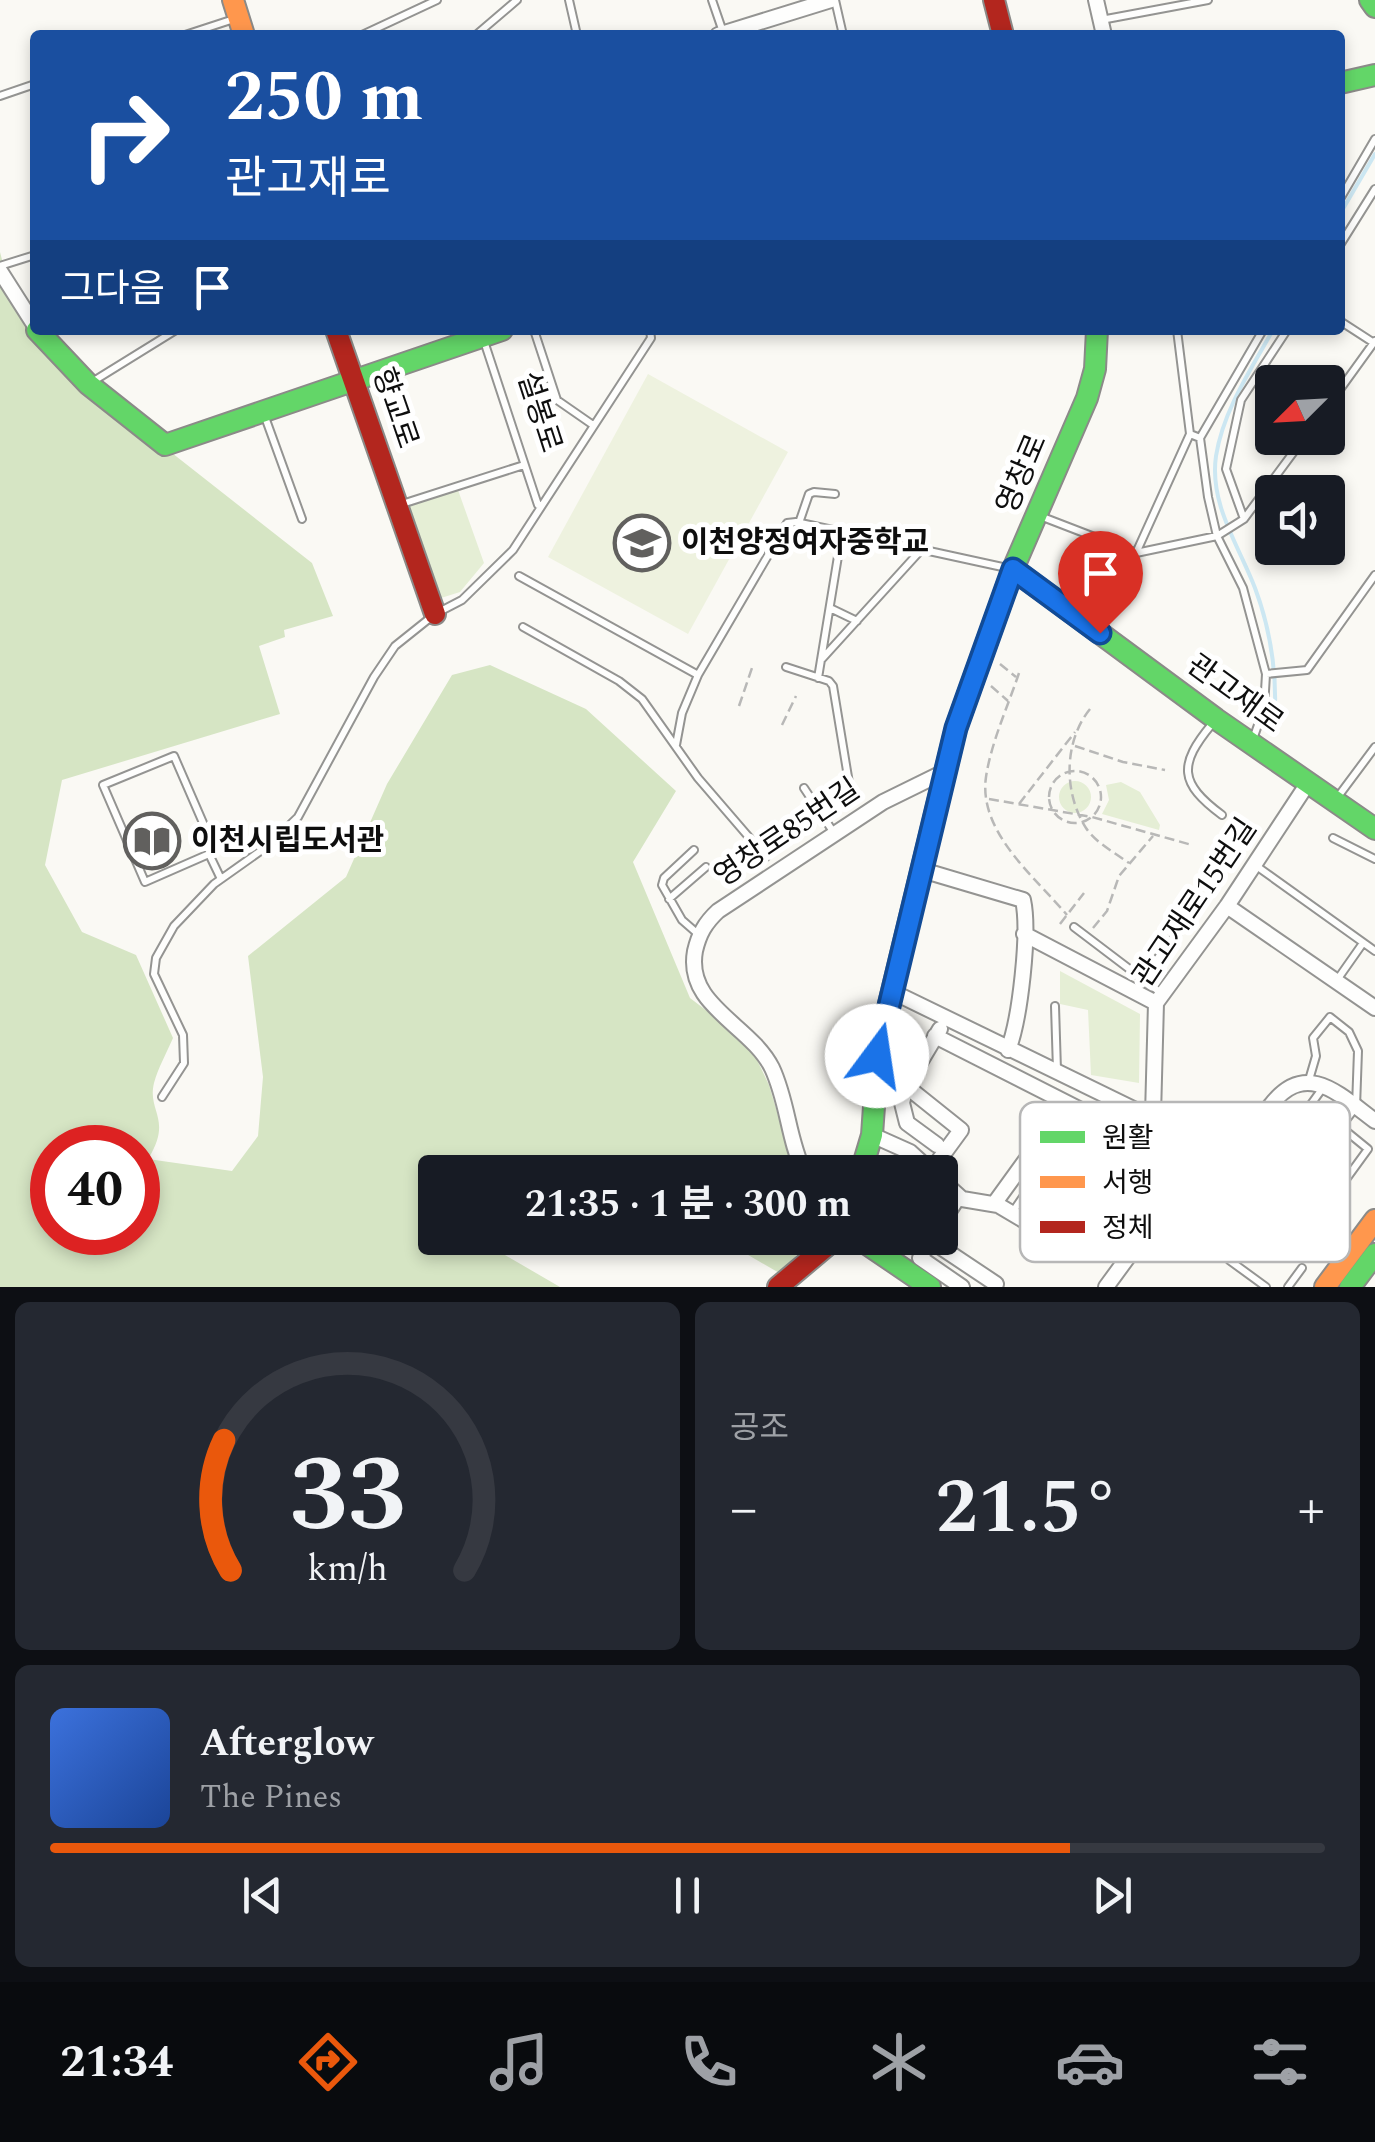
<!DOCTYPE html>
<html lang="ko">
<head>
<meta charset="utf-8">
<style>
  :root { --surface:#171b24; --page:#242831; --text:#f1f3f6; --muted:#9ea1a6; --line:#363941; --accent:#ea580c }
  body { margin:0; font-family:Spectral,"Noto Sans KR",serif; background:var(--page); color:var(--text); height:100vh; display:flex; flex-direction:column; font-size:38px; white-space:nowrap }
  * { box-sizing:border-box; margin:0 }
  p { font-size:32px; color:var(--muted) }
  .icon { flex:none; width:55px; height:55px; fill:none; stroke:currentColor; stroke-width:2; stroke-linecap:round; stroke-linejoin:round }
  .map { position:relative; height:1287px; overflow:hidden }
  .drawer { display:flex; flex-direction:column; gap:15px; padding:15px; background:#0d0f14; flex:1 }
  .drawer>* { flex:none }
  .banner { position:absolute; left:30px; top:30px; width:1315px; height:305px; border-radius:10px; box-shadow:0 5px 15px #0003; background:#1a4fa0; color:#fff; overflow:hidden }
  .needle { width:65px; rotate:246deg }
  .tools { position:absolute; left:1255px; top:365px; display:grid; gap:20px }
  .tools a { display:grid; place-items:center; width:90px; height:90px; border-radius:10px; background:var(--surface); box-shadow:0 5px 15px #0003; font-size:50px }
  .speed { position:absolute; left:30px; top:1125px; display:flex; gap:20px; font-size:50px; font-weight:700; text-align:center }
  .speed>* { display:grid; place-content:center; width:130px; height:130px; border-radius:50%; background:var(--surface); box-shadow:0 5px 15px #0003; line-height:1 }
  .speed .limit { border:15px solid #d22; background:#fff; color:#111 }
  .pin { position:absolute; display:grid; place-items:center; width:85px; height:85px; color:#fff; margin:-102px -42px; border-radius:50% 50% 50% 0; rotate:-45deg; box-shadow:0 0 10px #0007 }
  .pin .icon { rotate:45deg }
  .me { position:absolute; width:110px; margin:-55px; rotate:14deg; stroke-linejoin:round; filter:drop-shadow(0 0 8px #0008) }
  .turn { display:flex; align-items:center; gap:35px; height:210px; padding:0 30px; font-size:45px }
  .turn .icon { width:130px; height:130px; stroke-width:2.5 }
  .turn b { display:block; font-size:70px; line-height:85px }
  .then { display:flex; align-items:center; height:95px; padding:0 30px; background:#0003; gap:20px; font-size:38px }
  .big { font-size:75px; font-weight:700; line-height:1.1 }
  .drawer .card { flex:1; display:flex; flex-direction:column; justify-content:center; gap:15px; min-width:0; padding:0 35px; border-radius:15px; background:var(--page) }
  .drawer .dial { align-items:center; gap:0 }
  .dial svg { height:260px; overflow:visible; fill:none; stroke:var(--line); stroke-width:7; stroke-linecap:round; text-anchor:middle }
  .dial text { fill:var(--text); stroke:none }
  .song { display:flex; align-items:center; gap:30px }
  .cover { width:120px; height:120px; border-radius:15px; background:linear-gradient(135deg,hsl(220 70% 55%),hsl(220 70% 35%)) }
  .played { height:10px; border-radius:5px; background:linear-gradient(90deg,var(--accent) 80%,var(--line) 80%) }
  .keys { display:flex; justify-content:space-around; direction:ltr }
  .heat { display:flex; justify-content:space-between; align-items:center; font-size:55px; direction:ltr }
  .drawer .tiles { flex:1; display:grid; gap:15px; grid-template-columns:1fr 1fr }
  .card:last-child { grid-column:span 2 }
  .trip { position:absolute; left:418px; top:1155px; width:540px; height:100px; border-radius:10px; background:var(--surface); box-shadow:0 5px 15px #0003; font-weight:700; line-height:100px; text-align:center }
  .tabs { display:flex; height:160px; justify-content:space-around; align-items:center; background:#090b0e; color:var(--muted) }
  .tabs .icon { width:70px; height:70px }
  .tabs .current { color:var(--accent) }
  .tabs b { font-size:45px; color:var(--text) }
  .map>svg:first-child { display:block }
</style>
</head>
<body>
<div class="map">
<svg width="1375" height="1287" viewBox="0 0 1375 1287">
  <rect width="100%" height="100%" fill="#faf9f4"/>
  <path fill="#e5eed5" d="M458,490L484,563L460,592L441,598L408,506Z
    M1059 797a16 16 0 1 1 32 0a16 16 0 1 1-32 0Z
    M1121,782L1140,792L1160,825L1159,830L1102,814L1109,800L1106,785Z
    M1060,971L1140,1014L1139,1083L1091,1075L1088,1010L1060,1004Z"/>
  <path fill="#d6e5c4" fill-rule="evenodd" d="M0,252L10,291L88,387L312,563L333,616L284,630L285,637L259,646L280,714L62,780L45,865L82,932L136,955L173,1038C167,1052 158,1068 154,1083C147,1112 173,1119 148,1159L232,1171L258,1136L263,1077L248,956L346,877L387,784L452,675L490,665L586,709L676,791L633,862L690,998L749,1043L769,1085L795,1172H435V1238H488L493,1248L560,1287H0ZM52,1148H138V1232H52Z
    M719,1238H810L781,1274Z"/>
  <path fill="#eef2df" d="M648,374L788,452L688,634L548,557Z"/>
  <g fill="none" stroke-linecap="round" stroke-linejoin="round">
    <path stroke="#cce7f2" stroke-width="4" d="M1340,214L1375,154
      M1273,733C1279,685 1272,633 1255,588C1239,546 1209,504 1216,456C1223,411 1251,369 1273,330"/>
    <g stroke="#949492" stroke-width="10">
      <path id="lane" d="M569,0L577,35
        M712,0L723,32
        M835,0L843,35
        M1101,20L1208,0
        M185,35L237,18
        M362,35L437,0
        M476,35L517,0
        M0,96L35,84
        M1340,199L1375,139
        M1340,245L1375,189
        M0,266L35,255
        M1340,321L1374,343
        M534,330L557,400L593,425
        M484,341L538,505
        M92,382L176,330
        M1328,406L1375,341
        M265,417L302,519
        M1190,434L1200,438L1208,497L1217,536L1243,588L1266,674L1264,708L1252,742
        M1200,438L1263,330
        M402,504L524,465
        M1040,516L1136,553L1217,536L1244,519L1304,438
        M1244,519L1226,469L1241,400L1287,330
        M799,523L809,494L814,492L835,494
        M1136,553L1190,434L1177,330
        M519,576L698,675
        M830,608L857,621
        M523,627L619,681L642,699L698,778L766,857
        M821,660L921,550
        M786,667L829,681L833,686L849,783L817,807
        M1266,674L1307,670L1375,575
        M818,678L842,532
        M1212,724C1178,765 1179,783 1222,815
        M676,745L682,713L698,675L787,523L796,522L1007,568
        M804,788L834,833
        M1337,798L1375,747
        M207,832L174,756L103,785L145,882L209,854L221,879
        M1333,838L1375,859
        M694,850L664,878L662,885L682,920L698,934
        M1255,865L1375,951
        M669,899L706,867
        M1074,927L1161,993
        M1141,979L1180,930
        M1337,980L1363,943
        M1055,1006L1057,1070
        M162,1097L184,1063L183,1035L154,974L156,958L174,926L214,884L269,845L298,817L374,677L395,646L435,614L462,600L513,550L651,338L650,330
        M1268,1164L1322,1089
        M1298,1184L1328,1204L1368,1149L1341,1127
        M1281,1205L1356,1107L1358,1051L1349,1032L1330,1017L1313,1038L1316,1056L1309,1080
        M1012,1213L1033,1182
        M1229,1260L1266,1287
        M1288,1287L1302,1268"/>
    </g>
    <g stroke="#949492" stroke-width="18">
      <path id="street" d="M1096,0L1104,35
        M718,35L831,0
        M0,271L35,326
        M922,870L1023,900C1030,932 1020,1020 1008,1050
        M1227,906L1375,1008
        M1024,934L1156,1003
        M893,992L1152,1118
        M935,1036L1126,1133
        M906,1086L902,1103L907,1123L937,1145
        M872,1135L910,1152L932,1172
        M931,1171L961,1130L906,1086L940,1029
        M804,1172C788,1139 788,1102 772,1068C750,1024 685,1006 695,951C699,934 705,923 718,911L883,802L944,772
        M940,1179L962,1199L998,1205L1025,1221L1060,1176V1171L1031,1153L994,1204
        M1280,1206C1273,1183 1260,1156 1257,1132C1256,1121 1264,1113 1271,1105C1306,1059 1340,1095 1375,1121
        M1206,1219L1269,1207L1288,1208L1350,1253
        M940,1225L959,1196
        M927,1238L996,1284
        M932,1238L920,1258L962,1287
        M1106,1287L1150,1227L1156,1003L1227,906L1308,783"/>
    </g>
    <g stroke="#8b8a88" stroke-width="24">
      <path id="fast" d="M1370,0L1375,7
        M1340,83L1375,75
        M37,330L88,384L165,445L502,330
        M1013,569L1216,719L1375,829
        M861,1172L872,1135L878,1049L956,728L1013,569L1087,398L1095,369L1097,330
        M858,1238L930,1287
        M1350,1287L1375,1254"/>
    </g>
    <g stroke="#8b8a88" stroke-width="24">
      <path id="slow" d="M233,0L244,35
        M1325,1287L1375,1220"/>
    </g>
    <g stroke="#8b8a88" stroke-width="24">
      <path id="jam" d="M994,0L1003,35
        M336,330L435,614
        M778,1287L836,1238"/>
    </g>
    <path stroke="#b8b8b7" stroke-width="2.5" stroke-dasharray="10 5" stroke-linecap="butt" d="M1000,664L1016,677
      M1019,673C1008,706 991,743 986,777C978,832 1035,877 1067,915
      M991,686L1008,701
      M739,706L753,665
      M1090,709C1064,741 1063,792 1086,828C1095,842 1115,853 1129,863
      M782,725L796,696
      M1075,746L1123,762L1165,770
      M1049 797a26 26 0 1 1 52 0a26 26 0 1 1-52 0Z
      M989,799L1092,817L1192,845
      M1019,804L1075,732
      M1060,924L1084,893
      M1093,928L1107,911L1119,876L1153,836"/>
    <use href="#lane" stroke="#fefefd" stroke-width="6"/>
    <use href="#street" stroke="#fefefd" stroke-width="14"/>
    <use href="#fast" stroke="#63d668" stroke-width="20"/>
    <use href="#slow" stroke="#ff974d" stroke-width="20"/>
    <use href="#jam" stroke="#b3261e" stroke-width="20"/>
  </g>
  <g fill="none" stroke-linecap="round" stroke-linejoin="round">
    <g stroke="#114b97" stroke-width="25">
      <path id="route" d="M877,1056L956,728L1013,569L1100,633"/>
    </g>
    <use href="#route" stroke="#1a73e8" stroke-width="18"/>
  </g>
  <defs>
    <g id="school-ring" transform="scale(2.875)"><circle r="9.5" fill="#fff" stroke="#61605e" stroke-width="1.5"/><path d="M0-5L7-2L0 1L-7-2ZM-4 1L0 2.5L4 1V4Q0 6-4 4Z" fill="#61605e"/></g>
    <g id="library-ring" transform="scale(2.875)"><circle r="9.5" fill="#fff" stroke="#61605e" stroke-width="1.5"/><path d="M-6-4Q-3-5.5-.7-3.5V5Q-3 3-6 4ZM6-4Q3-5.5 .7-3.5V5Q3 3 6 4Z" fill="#61605e"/></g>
  </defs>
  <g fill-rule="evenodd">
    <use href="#school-ring" x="642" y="543"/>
    <use href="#library-ring" x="152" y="841"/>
  </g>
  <g text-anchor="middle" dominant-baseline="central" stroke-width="10" stroke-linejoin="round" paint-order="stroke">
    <g font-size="30" fill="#0e0e0e" stroke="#fff">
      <text transform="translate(395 408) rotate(71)">향교로</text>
      <text transform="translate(539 412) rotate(72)">설봉로</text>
      <text transform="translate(1022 474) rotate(-67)">영창로</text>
      <text transform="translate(1235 694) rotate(36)">관고재로</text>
      <text transform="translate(787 833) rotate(-34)">영창로85번길</text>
      <text transform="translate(1195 903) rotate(-56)">관고재로15번길</text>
    </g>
    <g font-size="30" font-weight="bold" fill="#0e0e0e" stroke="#fff" text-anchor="start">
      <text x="681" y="543">이천양정여자중학교</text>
      <text x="191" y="841">이천시립도서관</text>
    </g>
  </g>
  <rect x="1020" y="1102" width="330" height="160" rx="15" fill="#fff" stroke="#b7b7b7" stroke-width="2.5"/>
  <rect x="1040" y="1131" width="45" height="12" fill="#63d668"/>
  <rect x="1040" y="1176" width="45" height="12" fill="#ff974d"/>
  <rect x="1040" y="1221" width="45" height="12" fill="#b3261e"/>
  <g font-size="28" fill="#0e0e0e">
    <text x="1102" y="1147">원활</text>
    <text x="1102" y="1192">서행</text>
    <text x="1102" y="1237">정체</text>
  </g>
</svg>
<div class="tools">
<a><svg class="needle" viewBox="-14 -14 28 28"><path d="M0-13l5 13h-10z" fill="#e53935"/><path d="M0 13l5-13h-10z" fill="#9ea1a6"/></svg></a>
<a><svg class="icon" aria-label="sound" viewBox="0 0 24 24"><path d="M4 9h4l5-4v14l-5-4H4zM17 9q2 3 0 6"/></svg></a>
</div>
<div class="speed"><div class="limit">40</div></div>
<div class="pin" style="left:1100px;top:633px;background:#d93025"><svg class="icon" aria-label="arrive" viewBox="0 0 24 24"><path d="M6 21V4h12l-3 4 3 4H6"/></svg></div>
<svg class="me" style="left:877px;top:1056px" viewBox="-20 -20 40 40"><circle r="19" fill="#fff"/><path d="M0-13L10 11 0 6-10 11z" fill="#1a73e8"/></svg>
<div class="trip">21:35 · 1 분 · 300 m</div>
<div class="banner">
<div class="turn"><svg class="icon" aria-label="right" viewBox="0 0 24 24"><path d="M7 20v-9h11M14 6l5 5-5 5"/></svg><div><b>250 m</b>관고재로</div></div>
<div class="then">그다음<svg class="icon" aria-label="arrive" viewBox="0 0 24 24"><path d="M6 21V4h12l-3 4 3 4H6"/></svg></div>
</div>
</div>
<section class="drawer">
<div class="tiles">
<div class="card dial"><svg viewBox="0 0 100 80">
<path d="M14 69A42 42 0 1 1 86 69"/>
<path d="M14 69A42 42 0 0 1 12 29" stroke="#ea580c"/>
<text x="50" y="56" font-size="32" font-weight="700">33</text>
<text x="50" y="72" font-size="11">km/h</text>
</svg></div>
<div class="card"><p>공조</p>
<div class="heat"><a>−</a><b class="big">21.5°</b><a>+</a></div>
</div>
<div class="card">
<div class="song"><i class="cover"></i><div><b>Afterglow</b><p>The Pines</p></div></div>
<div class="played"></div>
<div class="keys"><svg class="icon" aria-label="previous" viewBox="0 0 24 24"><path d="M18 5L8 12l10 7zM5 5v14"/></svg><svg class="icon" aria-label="pause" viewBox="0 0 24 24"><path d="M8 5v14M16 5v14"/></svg><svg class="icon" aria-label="next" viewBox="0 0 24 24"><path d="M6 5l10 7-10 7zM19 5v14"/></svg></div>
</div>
</div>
</section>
<nav class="tabs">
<b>21:34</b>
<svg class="icon current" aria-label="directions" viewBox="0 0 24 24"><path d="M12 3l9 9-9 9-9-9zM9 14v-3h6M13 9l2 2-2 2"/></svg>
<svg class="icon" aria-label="music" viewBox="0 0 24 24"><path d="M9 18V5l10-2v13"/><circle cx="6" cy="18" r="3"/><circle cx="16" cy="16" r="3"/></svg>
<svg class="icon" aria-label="phone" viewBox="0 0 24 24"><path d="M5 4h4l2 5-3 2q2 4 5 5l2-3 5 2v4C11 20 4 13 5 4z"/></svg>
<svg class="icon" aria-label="climate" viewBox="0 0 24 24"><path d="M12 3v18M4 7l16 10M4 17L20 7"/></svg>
<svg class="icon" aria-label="car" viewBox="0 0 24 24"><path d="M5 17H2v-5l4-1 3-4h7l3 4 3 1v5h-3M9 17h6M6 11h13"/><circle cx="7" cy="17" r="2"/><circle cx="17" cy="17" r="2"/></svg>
<svg class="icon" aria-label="filters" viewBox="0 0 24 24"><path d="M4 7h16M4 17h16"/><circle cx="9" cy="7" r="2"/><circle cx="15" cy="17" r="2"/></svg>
</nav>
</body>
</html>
